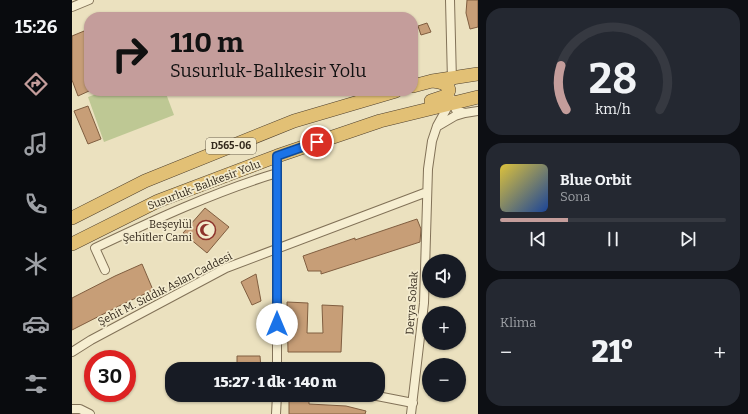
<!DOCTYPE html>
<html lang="tr">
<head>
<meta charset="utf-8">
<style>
  :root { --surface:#171b24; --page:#242831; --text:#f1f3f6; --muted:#9ea1a6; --line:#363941; --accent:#c49d9b }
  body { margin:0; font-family:Bitter,serif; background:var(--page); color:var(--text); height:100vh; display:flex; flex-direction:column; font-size:15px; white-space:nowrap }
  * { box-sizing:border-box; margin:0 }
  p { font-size:13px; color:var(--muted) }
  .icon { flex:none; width:22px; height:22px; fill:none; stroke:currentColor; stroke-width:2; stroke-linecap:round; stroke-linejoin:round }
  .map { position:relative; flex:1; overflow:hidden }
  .drawer { display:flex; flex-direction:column; gap:8px; padding:8px; background:#0d0f14; width:270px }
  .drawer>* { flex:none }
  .guide { position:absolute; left:12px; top:12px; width:334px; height:84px; border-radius:16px; box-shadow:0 1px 3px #0004; background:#c49d9b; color:#111; overflow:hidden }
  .tools { position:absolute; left:350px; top:254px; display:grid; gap:8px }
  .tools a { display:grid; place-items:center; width:44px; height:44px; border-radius:50%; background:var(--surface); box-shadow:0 1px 3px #0004; font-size:20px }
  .speed { position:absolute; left:12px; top:350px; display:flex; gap:8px; font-size:20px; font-weight:700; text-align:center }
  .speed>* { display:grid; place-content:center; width:52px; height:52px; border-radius:50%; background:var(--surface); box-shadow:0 1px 3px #0004; line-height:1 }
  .speed .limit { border:6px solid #d22; background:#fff; color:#111 }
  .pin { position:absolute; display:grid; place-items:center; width:34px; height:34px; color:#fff; margin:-17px; border:2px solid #fff; border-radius:50%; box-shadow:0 1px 4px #0007 }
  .me { position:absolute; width:44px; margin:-22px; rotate:0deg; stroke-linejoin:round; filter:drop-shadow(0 0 3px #0008) }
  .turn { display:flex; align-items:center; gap:14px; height:84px; padding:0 20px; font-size:18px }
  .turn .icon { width:52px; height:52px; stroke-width:2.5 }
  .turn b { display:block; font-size:28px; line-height:34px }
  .big { font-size:30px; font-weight:800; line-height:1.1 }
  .drawer .tile { flex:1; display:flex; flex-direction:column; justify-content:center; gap:6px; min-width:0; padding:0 14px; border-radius:16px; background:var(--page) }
  .drawer .dial { align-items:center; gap:0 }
  .dial svg { height:104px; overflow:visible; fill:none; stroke:var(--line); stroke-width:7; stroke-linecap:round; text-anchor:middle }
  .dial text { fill:var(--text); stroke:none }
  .song { display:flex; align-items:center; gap:12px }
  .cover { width:48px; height:48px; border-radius:6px; background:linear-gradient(135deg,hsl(50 70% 55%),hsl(220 70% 35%)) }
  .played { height:4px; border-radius:2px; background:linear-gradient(90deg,var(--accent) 30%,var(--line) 30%) }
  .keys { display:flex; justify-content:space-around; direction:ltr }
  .heat { display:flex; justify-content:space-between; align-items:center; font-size:22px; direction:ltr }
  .trip { position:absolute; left:93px; top:362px; width:220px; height:40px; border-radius:16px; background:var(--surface); box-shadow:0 1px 3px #0004; font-weight:800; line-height:40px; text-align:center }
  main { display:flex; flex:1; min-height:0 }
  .dock { display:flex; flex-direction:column; width:72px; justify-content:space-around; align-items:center; background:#090b0e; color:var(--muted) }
  .dock .icon { width:28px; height:28px }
  .dock .on { color:var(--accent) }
  .dock b { font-size:18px; color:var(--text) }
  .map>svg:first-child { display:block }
</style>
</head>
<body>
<main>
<nav class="dock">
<b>15:26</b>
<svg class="icon on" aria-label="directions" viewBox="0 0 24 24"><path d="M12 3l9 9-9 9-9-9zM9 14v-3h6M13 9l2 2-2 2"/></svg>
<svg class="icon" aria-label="music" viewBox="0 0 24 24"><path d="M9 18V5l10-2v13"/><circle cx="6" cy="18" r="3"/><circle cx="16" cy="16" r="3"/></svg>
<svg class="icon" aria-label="phone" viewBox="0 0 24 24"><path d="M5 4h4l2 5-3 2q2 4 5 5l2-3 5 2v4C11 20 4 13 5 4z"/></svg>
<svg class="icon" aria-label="climate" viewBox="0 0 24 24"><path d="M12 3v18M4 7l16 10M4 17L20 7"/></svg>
<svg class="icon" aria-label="car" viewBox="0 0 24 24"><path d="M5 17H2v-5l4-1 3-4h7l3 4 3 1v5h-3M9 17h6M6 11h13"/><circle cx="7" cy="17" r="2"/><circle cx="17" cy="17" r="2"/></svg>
<svg class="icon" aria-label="filters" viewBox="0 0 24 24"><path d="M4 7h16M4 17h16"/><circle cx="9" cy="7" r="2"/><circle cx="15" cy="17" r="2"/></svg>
</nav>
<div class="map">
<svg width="406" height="414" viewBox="0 0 406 414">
  <rect width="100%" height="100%" fill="#ebe1bf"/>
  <path fill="#bec894" d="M33,91H93L102,115L32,142L16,97Z"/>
  <path fill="#c79e77" stroke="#805e40" d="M395,0H406V27L398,29L394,13Z
    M355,23L359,32L349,35L346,26Z
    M17,29V91L6,96L0,80V36Z
    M16,106L29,139L16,144L2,111Z
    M133,208L157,227L135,253L111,233Z
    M345,219L349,229L348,242L249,274V271H236L231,256L283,238V240Z
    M70,264L81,290L49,305L0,330V298L43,276Z
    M184,274L189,301L180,305L169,282Z
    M215,302L236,303L235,333H251L250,305L271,306L269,352H216Z
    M165,356H188L189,369H165Z
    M217,399H237V404L274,406L294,411L293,414H217Z"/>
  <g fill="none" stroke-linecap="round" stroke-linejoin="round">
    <g stroke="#827258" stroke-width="10">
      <path id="minor" d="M378,0L380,81
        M0,7L17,0
        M380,99V103L384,110L393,113L406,111
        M366,126L383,116L393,113
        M205,156V369
        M33,270L23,248C82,220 142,192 205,173
        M0,352L19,340L154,268L355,192
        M300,395L341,403
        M0,409H8L18,414
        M204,414L205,395
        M339,414L352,303L356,169L360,141L365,126L375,108L378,105"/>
    </g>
    <g stroke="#50402d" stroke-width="14">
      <path id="trunk" d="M341,86L360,81L406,74
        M359,101L374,96L377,90C375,82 367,82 360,81
        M0,218L73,181L222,121L324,91
        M0,244L86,201L205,156L308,121L406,97"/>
    </g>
    <use href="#minor" stroke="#f6eed1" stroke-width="8"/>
    <use href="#trunk" stroke="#e2c075" stroke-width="13"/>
  </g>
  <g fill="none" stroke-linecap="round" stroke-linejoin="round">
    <g stroke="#114b97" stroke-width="10">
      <path id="route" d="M205,324V156L245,142"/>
    </g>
    <use href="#route" stroke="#1a73e8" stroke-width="7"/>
  </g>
  <defs>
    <g id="mosque-ring" transform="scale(1)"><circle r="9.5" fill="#f3ebce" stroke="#8e332c" stroke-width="1.5"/><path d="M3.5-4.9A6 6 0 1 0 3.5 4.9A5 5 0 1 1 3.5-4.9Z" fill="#8e332c"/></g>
  </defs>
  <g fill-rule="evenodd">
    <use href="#mosque-ring" x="134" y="230"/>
  </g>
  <g text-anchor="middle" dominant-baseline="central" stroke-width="3.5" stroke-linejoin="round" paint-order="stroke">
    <rect fill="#f3ebce" stroke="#6d6351" stroke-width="1" x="134" y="138" width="50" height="16" rx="3"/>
    <g font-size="10" font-weight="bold" fill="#33291c">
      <text x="159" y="146">D565-06</text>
    </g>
    <g font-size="11" fill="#33291c" stroke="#f3ebce">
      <text transform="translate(132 185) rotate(-21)">Susurluk-Balıkesir Yolu</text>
      <text transform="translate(93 289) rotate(-27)">Şehit M. Sıddık Aslan Caddesi</text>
      <text transform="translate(340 303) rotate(-86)">Derya Sokak</text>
    </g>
    <g font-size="11" fill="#33291c" stroke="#f3ebce" text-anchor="end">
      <text x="120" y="224">Beşeylül<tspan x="120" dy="13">Şehitler Cami</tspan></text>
    </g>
  </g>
</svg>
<div class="tools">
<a><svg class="icon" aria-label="sound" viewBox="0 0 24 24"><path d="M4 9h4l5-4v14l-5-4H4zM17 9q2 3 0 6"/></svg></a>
<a>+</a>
<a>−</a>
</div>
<div class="speed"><div class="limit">30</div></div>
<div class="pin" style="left:245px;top:142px;background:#d93025"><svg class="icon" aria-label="arrive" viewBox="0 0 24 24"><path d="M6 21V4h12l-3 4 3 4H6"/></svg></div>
<svg class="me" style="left:205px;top:324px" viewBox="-20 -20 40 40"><circle r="19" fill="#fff"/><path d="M0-13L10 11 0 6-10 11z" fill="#1a73e8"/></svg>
<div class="trip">15:27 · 1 dk · 140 m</div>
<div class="guide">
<div class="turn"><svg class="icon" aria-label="right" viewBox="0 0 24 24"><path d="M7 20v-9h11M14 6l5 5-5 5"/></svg><div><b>110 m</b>Susurluk-Balıkesir Yolu</div></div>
</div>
</div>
<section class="drawer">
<div class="tile dial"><svg viewBox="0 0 100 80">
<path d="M14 69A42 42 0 1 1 86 69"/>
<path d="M14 69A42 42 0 0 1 10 35" stroke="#c49d9b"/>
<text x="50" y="56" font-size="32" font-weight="700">28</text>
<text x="50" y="72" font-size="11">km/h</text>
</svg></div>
<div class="tile">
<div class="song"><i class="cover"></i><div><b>Blue Orbit</b><p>Sona</p></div></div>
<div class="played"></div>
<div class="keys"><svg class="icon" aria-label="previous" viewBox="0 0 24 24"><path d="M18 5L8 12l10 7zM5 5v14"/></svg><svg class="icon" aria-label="pause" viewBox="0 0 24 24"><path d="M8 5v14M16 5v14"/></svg><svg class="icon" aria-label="next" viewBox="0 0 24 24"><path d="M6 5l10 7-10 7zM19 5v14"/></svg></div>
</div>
<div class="tile"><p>Klima</p>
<div class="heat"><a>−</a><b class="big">21°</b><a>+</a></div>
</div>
</section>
</main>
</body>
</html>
